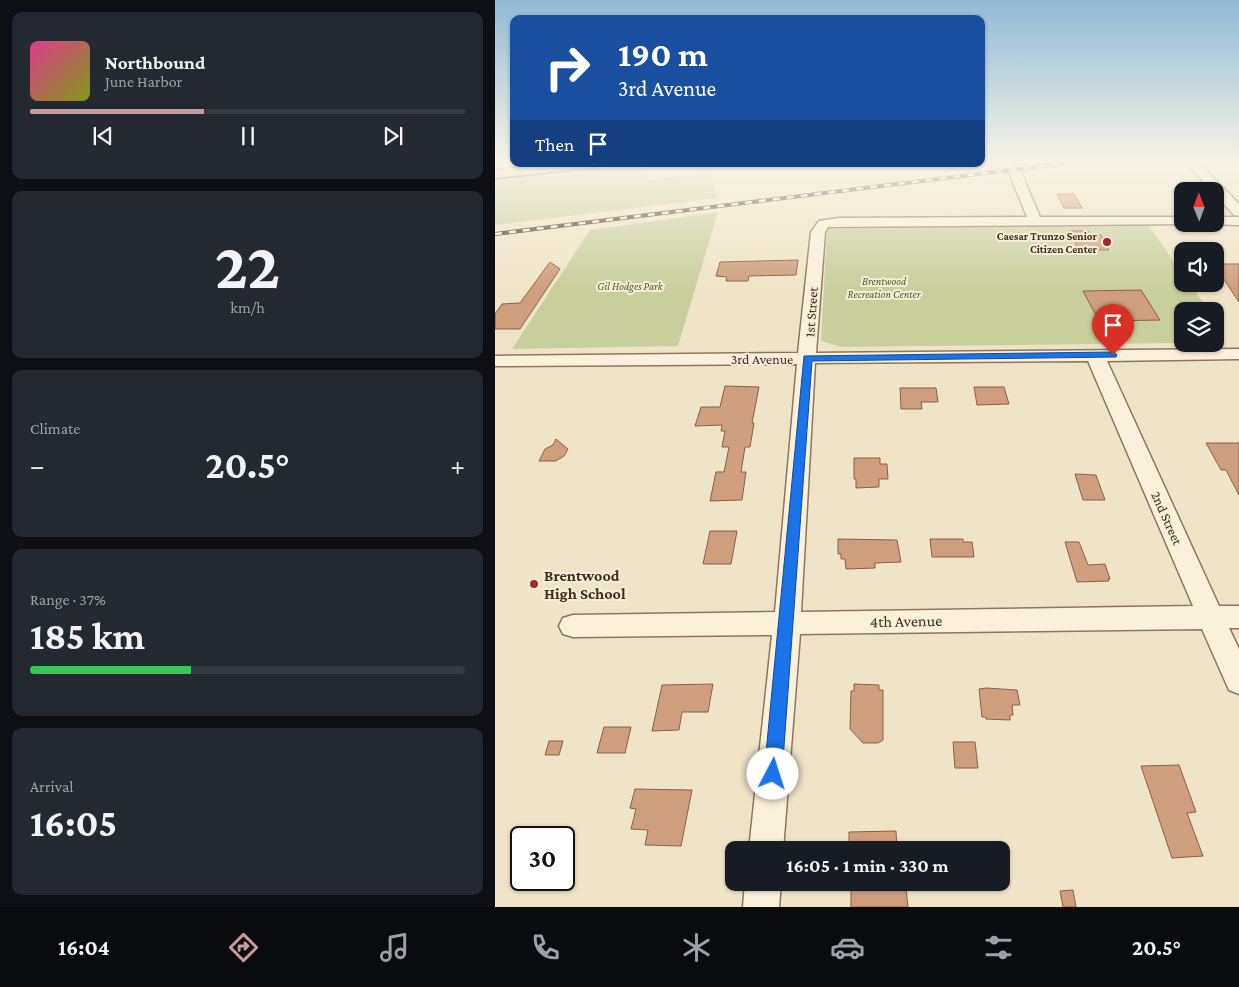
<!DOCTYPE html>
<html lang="en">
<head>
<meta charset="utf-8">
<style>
  :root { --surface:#171b24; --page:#242831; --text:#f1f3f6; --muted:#9ea1a6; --line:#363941; --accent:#cc999b }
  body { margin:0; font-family:"Crimson Pro",serif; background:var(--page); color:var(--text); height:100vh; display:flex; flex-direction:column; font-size:19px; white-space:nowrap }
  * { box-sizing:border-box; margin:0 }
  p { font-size:16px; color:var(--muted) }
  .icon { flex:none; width:28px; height:28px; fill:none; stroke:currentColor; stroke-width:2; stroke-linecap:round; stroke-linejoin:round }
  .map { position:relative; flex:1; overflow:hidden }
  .drawer { display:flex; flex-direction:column; gap:12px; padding:12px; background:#0d0f14; width:495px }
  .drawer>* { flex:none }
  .banner { position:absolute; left:15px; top:15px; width:475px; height:152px; border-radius:10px; box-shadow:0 1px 4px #0004; background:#1a4fa0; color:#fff; overflow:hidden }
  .needle { width:32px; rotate:359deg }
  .tools { position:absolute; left:679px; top:182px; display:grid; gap:10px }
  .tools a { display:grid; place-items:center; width:50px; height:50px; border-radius:10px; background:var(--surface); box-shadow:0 1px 4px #0004; font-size:25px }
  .speed { position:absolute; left:15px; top:826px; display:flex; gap:10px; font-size:25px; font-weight:700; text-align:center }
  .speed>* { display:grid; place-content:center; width:65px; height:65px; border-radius:50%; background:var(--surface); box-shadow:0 1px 4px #0004; line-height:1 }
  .speed .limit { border:2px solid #111; border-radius:8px; background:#fff; color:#111 }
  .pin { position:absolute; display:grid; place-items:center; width:42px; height:42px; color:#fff; margin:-51px -21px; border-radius:50% 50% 50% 0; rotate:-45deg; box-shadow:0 0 5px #0007 }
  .pin .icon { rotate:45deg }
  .me { position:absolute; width:55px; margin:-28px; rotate:5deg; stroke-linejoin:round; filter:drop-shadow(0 0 4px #0008) }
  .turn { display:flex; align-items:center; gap:18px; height:105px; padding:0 25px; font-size:22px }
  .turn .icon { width:65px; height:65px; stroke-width:2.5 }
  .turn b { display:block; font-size:35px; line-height:42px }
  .then { display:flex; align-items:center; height:48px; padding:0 25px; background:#0003; gap:10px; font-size:19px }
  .big { font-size:38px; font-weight:700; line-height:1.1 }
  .drawer .tile { flex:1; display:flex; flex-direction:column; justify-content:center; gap:8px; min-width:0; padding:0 18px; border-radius:10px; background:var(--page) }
  .drawer .dial { align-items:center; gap:0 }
  .dial b { font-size:65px; line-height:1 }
  .song { display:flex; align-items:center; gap:15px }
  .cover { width:60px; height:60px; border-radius:8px; background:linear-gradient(135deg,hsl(330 70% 55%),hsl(70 70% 35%)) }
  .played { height:5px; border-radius:2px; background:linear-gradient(90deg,var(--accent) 40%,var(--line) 40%) }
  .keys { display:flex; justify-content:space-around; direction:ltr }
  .heat { display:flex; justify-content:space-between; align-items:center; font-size:28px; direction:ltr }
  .charge { height:8px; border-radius:4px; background:linear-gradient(90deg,#34c759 37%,var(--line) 0) }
  .trip { position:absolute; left:230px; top:841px; width:285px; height:50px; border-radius:10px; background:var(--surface); box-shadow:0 1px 4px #0004; font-weight:700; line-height:50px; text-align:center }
  .dock { display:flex; height:80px; justify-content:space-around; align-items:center; background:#090b0e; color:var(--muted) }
  .dock .icon { width:35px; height:35px }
  .dock .on { color:var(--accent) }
  .dock b { font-size:22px; color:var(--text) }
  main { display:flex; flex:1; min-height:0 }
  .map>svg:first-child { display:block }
</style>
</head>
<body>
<main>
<section class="drawer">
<div class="tile">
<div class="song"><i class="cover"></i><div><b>Northbound</b><p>June Harbor</p></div></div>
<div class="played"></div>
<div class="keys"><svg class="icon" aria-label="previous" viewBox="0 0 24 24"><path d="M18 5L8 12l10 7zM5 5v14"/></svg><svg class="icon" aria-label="pause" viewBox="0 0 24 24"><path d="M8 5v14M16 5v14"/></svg><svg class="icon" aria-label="next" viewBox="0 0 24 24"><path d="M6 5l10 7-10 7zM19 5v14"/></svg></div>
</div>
<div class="tile dial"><b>22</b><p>km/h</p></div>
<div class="tile"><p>Climate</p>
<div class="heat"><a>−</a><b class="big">20.5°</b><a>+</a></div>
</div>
<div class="tile"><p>Range · 37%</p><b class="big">185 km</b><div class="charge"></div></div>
<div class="tile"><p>Arrival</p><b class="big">16:05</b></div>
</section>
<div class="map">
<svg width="744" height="907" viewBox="0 0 744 907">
  <rect width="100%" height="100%" fill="#f0e4c8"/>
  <path fill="#c9cf9b" d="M139,164H149L152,180L214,173L222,198L0,225V179Z
    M223,212L183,346L17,349L95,230Z
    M654,226L687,273L688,284H695L714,311H688L687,343L346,347L326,341L332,232L334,229Z"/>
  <path fill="#cf9f7d" stroke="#8d5f41" d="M562,194H579L587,208H569Z
    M574,231H593L595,234L606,235L614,250H584Z
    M303,260L301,275L254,276L253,281H231L232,277L221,276L225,262Z
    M55,262L65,269L25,329H0V314L7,304L25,303Z
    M720,264H744V302L720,266Z
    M646,290L665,320L604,321L588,291Z
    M230,386L264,387L257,423H259L255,447H250L246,472H251L247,500L215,501L221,472H229L234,447H227L230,431H226L227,425L200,426L206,407H225Z
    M479,387H509L514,404L482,405Z
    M405,388H441L443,402H426L427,409H406Z
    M61,439L73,449L69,456L61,461H44L50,449L58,445Z
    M711,443H744V495L731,470H726Z
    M359,458H385V464H392L393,479H384V487L361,488V479H359Z
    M580,474L601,475L610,500H588Z
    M215,531H242L236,564H208Z
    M343,539L402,540L406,562L380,563V568L351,569L350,559H346V554H343Z
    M435,539H468V542H477L479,557H437Z
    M570,542H584L593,565L610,564L615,579H613L614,581L582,582Z
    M218,684L213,712H187L184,730L157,731L167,685Z
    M359,684L384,685V690H388V740L383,743H368L355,729L356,691H359Z
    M491,688L522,690L525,705H517L518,715H515V720L491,719V717H487L484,689Z
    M109,727H136L130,753H102Z
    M54,741H68L64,755H50Z
    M458,742H480L483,768H460Z
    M684,765L701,812L692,813L708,856L677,858L646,766Z
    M140,789L197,790L186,846L150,845L153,830L136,829L141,809L135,808Z
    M401,831L402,850H354V832Z
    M368,882H390V888H411L413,907H356V890H368Z
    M578,890L581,907H568L565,891Z"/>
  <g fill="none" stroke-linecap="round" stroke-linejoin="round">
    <g stroke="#8d765c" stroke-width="3">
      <path id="minor" d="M508,161H519L525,170L545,217H688V224H693L333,227L330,232L321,353L744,349V359L612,361L724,606H744V628H734L744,649V694L734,690L707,629L305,634L288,850H254L277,635L78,637L68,634L64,626L68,618L78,615L280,612L302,364L0,366V356L303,353L316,232L324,221L344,218L532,217L513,170ZM593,361L698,606L306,612L320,363Z
        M690,161H702L744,204V216L739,215L720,194V191H717Z
        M720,217H744V225L715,224H720Z
        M250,882H286L284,907H248Z"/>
    </g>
    <g stroke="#5b4430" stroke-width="3">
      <path id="major" d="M56,164H101L99,167L94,168L0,178V170Z"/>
    </g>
    <use href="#minor" fill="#faf1dc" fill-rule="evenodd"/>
    <use href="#major" fill="#f3d9a0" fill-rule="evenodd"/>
    <g stroke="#3d2e20" stroke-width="4">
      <path id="rail" d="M0,234L587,161"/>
    </g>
    <use href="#rail" stroke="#f7eed8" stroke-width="2.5" stroke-dasharray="7" stroke-linecap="butt"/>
  </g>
  <linearGradient id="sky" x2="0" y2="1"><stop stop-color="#8fbad6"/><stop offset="0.56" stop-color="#f8f3e6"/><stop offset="1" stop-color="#f8f3e6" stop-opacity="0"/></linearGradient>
  <rect width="744" height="288" fill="url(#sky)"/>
  <path fill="#1a73e8" stroke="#114b97" d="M618,352L622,355L621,357L317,361L287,774L284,780L278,783L272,780L269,774L309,356Z"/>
  <g fill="#9e2a2b" stroke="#f7eed8" stroke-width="2">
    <circle cx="612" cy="242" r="5"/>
    <circle cx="39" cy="584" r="5"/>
  </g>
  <g text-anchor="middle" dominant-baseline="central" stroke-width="4" stroke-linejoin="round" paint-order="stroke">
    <g font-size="11" font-weight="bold" fill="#3d2e20" stroke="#f7eed8" text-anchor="end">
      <text x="602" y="236">Caesar Trunzo Senior<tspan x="602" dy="13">Citizen Center</tspan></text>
    </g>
    <g font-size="11" font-style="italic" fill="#4d5a26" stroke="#f7eed8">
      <text x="389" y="281">Brentwood<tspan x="389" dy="13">Recreation Center</tspan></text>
      <text x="135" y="286">Gil Hodges Park</text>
    </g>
    <g font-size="14" fill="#3d2e20" stroke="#f7eed8">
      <text transform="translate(316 312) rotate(-86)">1st Street</text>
      <text x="267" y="359">3rd Avenue</text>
      <text transform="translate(672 518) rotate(66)">2nd Street</text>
    </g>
    <g font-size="16" font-weight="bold" fill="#3d2e20" stroke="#f7eed8" text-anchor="start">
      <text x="49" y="575">Brentwood<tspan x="49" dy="18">High School</tspan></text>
    </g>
    <g font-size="16" fill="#3d2e20" stroke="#f7eed8">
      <text transform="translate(411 621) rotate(-1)">4th Avenue</text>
    </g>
  </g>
</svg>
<div class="tools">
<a><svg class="needle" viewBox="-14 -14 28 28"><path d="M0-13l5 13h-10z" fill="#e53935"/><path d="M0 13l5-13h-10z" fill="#9ea1a6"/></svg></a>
<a><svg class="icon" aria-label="sound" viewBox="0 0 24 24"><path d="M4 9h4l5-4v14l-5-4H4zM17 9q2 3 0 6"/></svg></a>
<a><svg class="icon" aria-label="layers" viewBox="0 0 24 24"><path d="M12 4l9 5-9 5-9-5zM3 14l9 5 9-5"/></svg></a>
</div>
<div class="speed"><div class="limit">30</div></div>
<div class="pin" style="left:618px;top:355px;background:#d93025"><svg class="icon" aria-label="arrive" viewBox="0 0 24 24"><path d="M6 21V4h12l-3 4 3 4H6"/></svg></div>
<svg class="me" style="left:278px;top:774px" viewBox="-20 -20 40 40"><circle r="19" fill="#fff"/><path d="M0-13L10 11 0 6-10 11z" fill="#1a73e8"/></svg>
<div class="trip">16:05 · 1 min · 330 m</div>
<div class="banner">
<div class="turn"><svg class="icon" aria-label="right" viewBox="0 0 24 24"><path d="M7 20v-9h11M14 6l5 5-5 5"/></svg><div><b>190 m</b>3rd Avenue</div></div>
<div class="then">Then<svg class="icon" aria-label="arrive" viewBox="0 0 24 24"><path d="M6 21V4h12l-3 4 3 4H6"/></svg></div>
</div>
</div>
</main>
<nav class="dock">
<b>16:04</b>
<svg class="icon on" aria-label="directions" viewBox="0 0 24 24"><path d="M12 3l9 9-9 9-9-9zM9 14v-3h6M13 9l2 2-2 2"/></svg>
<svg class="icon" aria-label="music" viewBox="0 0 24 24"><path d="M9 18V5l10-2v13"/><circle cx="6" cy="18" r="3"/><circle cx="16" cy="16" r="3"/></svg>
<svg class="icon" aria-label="phone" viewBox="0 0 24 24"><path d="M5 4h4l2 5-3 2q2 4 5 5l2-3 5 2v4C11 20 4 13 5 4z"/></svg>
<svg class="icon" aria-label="climate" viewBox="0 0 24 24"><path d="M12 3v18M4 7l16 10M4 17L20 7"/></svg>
<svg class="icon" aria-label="car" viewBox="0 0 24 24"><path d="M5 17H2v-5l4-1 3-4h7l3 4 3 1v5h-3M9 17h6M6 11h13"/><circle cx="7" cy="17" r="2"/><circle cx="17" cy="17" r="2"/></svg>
<svg class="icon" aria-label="filters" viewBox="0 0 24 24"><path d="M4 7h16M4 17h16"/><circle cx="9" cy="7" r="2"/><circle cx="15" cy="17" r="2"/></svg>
<b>20.5°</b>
</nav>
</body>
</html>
